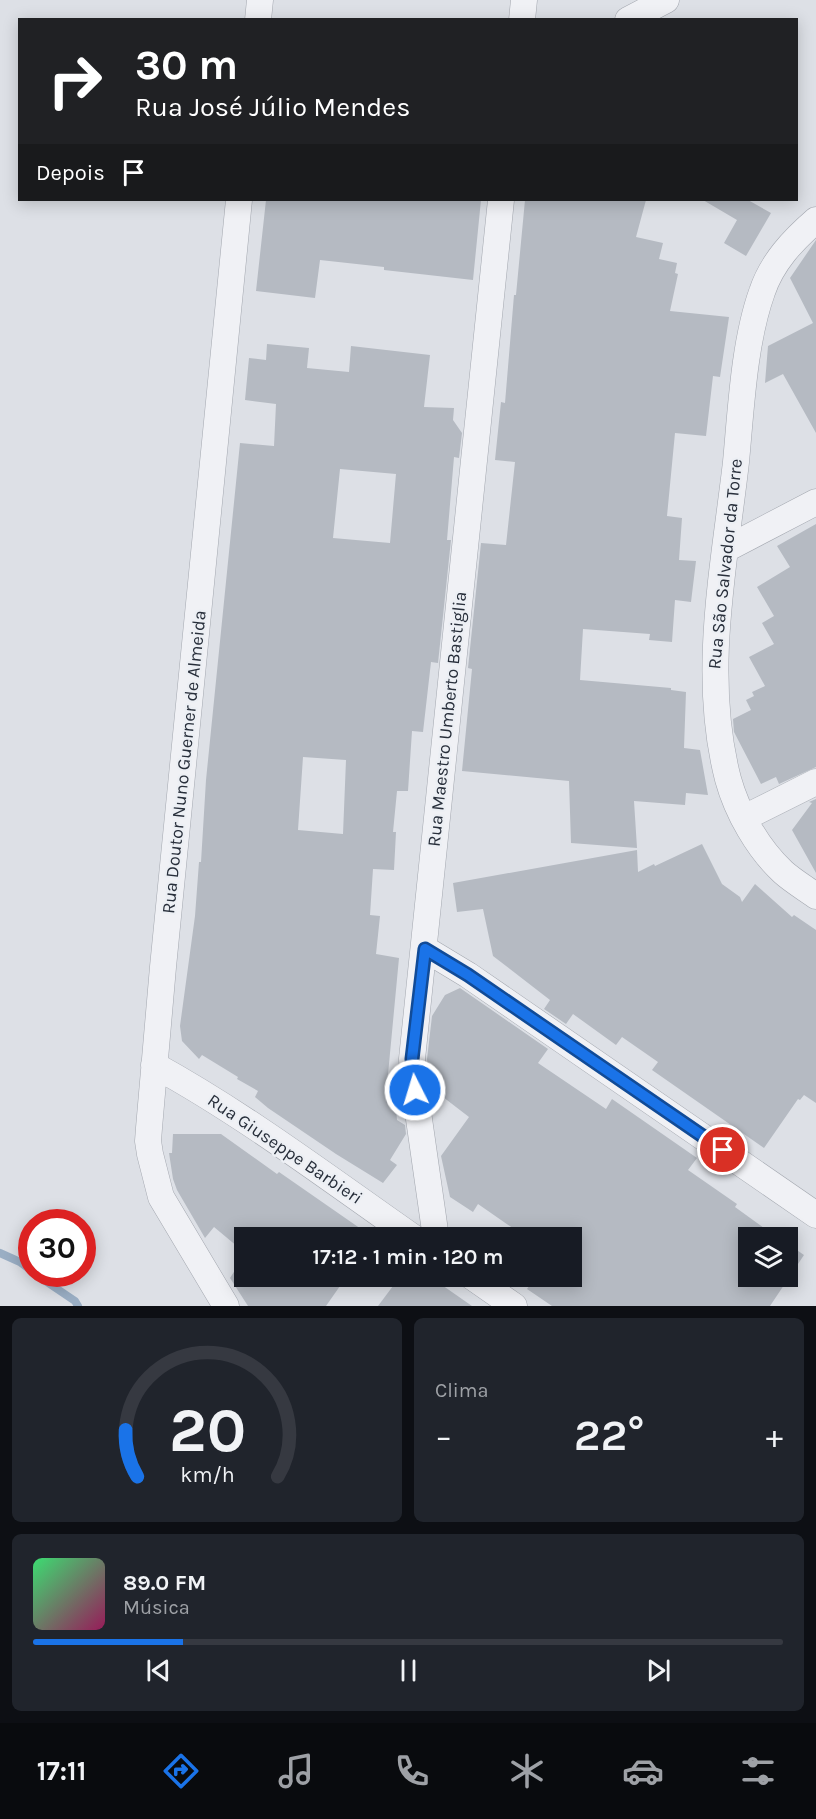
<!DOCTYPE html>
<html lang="pt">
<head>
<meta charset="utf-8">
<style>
  :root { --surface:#171b24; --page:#20242c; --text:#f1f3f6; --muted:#9ea1a6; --line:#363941; --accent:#1a73e8 }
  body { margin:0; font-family:Karla,sans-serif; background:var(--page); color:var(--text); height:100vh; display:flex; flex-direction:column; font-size:22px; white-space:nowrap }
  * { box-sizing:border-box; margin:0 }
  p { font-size:20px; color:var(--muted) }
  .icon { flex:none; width:33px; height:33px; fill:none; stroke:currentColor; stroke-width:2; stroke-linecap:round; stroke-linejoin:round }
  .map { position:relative; height:1306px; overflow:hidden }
  .drawer { display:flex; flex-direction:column; gap:12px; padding:12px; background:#0d0f14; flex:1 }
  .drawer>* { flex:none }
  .hud { position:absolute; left:18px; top:18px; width:780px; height:183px; border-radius:0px; box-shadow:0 3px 15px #0003; background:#202124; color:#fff; overflow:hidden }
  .controls { position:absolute; left:738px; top:1227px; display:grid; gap:12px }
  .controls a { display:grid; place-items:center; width:60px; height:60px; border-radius:0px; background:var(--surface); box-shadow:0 3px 15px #0003; font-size:30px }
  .speed { position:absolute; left:18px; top:1209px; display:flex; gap:12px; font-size:30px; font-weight:700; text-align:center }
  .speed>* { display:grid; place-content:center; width:78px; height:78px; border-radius:50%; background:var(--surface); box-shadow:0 3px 15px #0003; line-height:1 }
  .speed .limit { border:9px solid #d22; background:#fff; color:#111 }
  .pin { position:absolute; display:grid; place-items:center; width:51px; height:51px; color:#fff; margin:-26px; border:3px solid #fff; border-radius:50%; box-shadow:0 2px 6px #0007 }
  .me { position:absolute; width:66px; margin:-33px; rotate:355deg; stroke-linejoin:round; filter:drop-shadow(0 0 4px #0008) }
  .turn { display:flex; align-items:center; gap:21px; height:126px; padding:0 18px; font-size:27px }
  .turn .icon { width:78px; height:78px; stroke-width:2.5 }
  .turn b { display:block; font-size:42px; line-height:51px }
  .then { display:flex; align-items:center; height:57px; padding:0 18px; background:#0003; gap:12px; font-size:22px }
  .big { font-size:45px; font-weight:600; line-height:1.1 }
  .drawer .widget { flex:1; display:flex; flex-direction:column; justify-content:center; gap:9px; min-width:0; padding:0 21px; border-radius:9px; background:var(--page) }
  .drawer .dial { align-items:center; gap:0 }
  .dial svg { height:156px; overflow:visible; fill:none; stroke:var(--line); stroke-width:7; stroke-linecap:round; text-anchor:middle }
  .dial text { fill:var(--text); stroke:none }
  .song { display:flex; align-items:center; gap:18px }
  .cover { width:72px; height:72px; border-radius:9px; background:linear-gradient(135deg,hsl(140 70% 55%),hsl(330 70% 35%)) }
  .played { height:6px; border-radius:3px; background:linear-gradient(90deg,var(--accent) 20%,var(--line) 20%) }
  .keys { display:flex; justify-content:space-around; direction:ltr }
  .heat { display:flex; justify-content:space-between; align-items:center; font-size:33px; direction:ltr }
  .drawer .tiles { flex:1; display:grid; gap:12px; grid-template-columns:1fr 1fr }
  .widget:last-child { grid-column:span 2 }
  .trip { position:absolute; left:234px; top:1227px; width:348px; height:60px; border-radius:0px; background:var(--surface); box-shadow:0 3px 15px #0003; font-weight:600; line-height:60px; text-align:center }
  .tab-bar { display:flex; height:96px; justify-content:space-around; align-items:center; background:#090b0e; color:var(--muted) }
  .tab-bar .icon { width:42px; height:42px }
  .tab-bar .selected { color:var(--accent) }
  .tab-bar b { font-size:27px; color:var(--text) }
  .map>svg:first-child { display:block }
</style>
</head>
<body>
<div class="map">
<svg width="816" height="1306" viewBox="0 0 816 1306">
  <rect width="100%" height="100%" fill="#dde0e6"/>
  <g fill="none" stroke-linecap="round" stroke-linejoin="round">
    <path stroke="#9aaec4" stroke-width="8" d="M0,1253L20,1262L32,1271
      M35,1274L75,1301L78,1306"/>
  </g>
  <path fill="#b5bac2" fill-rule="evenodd" d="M266,200H481L473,280L384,270V267L320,260L315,298L256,291Z
    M525,200H646L636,237L663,243L659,259L677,263L675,273L678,274L670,311L729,317L720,377L713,376L706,436L675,433L667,516L682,518L679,560L696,561L691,602L675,600L672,642L649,640L650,634L583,629L580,680L671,688V690L686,692L684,748L700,750L708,795L686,793L685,805L634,801L637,848L571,843L569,781L462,771L472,669L468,668L481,543L506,545L515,462L495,460L501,402L505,403L514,295H516Z
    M703,200H748L771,213L746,256L724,243L737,220Z
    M816,240V433L783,374L765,383L768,346L813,323L790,278Z
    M267,344L309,348L307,368L349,372L351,346L430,355L424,407L454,408L453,420L462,433L459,458L454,457L447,540H451L438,663L431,662L423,732L412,731L408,791H397L393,832H396L394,870L373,869L370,915L380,916L376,954L399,958L387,1085L393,1076L397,1120L405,1125L406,1134L390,1160L397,1165L383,1183L336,1154L268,1108L255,1097L258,1091L237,1079L238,1077L202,1055L199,1059L182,1041L180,1026L195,916L199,862H201L206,780L240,443L274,446L276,404L245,400L249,358L266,360ZM340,469L396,474L390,543L333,538ZM303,757L346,760L343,834L298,830Z
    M816,524V767L779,784L776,777L761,784L734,732L733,719L751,710L746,700L754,696L752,692L765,686L749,657L774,644L762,623L774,616L757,587L790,567L777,546Z
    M816,799V873L792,830L812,803L809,802Z
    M702,844L722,884L740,897L742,902L755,884L792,917L794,915L816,930V1103L804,1095L800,1100L798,1099L764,1148L652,1070L658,1062L622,1037L616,1045L573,1014L566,1024L544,1009L550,1000L493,956L483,909L457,912L453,883L637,850L638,872L654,864L655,866Z
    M460,988L548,1049L538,1063L606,1109L612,1099L697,1158L688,1170L737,1204L735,1207L778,1238H748V1276H788V1244L804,1255L770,1306H552L527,1289L536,1276H572V1238H527L478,1204L473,1212L450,1197L441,1156L469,1117L430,1087L427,1059L432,1016L445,995Z
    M173,1134H221L277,1174L279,1172L374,1238H244V1252L214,1227L205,1238L177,1190L173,1179L169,1153H172Z
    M244,1256V1276H347L326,1306H248L230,1278Z
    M380,1276H429L472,1306H378L393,1286Z"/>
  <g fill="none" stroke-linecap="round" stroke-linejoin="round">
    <g stroke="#a3a7af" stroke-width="27">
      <path id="street" d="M258,20L260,0
        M522,20L524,0
        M628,20L666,0
        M816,220C793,240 772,262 762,292C744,342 741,409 736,462C724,567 701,675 728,779C737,812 758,849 783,872C793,881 805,888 816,896
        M726,549L816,502
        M744,818L816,782
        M425,949L468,975L816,1215
        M154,1065C245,1115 328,1178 414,1238
        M436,1238L413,1077L412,1059L501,200
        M471,1276L514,1306
        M226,1306L161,1197L150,1154L148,1141L149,1128L163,967L239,200"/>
    </g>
    <use href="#street" stroke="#f0f1f5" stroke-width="26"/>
  </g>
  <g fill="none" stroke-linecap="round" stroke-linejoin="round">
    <g stroke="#114b97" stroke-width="15">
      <path id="route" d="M415,1090L412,1059L425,949L468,975L723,1150"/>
    </g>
    <use href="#route" stroke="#1a73e8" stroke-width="10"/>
  </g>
  <g text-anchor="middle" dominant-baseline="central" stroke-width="4.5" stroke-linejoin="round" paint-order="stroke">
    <g font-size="18" fill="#282f3b" stroke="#eceff4">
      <text transform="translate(725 564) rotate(-84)">Rua São Salvador da Torre</text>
      <text transform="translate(447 719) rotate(-84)">Rua Maestro Umberto Bastiglia</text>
      <text transform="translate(184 762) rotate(-84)">Rua Doutor Nuno Guerner de Almeida</text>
      <text transform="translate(285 1149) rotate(34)">Rua Giuseppe Barbieri</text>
    </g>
  </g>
</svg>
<div class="controls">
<a><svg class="icon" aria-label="layers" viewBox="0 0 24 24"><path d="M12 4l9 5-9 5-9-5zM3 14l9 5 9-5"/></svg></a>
</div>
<div class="speed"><div class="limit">30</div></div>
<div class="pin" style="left:723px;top:1150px;background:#d93025"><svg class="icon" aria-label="arrive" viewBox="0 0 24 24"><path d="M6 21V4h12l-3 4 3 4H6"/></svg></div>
<svg class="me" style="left:415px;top:1090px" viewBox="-20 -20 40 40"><circle r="17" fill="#1a73e8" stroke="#fff" stroke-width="3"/><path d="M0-11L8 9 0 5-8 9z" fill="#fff"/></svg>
<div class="trip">17:12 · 1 min · 120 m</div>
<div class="hud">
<div class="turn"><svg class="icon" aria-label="right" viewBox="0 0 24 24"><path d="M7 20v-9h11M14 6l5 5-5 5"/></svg><div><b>30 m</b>Rua José Júlio Mendes</div></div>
<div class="then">Depois<svg class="icon" aria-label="arrive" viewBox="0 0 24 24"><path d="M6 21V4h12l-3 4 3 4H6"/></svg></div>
</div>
</div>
<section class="drawer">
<div class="tiles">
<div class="widget dial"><svg viewBox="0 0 100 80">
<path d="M14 69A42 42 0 1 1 86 69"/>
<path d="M14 69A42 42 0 0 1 8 45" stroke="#1a73e8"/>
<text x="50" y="56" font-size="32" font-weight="700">20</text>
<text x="50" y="72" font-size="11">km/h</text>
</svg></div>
<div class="widget"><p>Clima</p>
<div class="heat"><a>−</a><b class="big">22°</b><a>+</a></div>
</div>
<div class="widget">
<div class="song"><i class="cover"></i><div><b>89.0 FM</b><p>Música</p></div></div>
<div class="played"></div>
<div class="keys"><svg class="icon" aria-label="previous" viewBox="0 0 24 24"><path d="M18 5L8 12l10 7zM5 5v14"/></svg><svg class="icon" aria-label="pause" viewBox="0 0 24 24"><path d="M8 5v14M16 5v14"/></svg><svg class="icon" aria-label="next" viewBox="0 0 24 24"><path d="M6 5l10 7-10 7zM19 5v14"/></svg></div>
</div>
</div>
</section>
<nav class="tab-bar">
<b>17:11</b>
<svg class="icon selected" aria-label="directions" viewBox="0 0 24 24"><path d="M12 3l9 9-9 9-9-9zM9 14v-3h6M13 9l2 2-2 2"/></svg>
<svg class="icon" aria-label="music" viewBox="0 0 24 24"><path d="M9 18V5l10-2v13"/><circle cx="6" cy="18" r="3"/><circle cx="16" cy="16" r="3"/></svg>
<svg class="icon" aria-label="phone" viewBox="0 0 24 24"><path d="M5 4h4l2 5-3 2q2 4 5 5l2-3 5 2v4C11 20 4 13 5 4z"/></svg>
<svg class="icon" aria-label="climate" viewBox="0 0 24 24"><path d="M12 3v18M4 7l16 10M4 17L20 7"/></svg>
<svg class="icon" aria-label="car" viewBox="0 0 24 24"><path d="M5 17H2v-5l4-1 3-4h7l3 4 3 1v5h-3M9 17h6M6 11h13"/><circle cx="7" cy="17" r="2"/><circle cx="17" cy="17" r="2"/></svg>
<svg class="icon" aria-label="filters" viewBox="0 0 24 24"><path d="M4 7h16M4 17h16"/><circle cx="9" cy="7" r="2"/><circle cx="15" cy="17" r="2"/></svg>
</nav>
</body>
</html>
